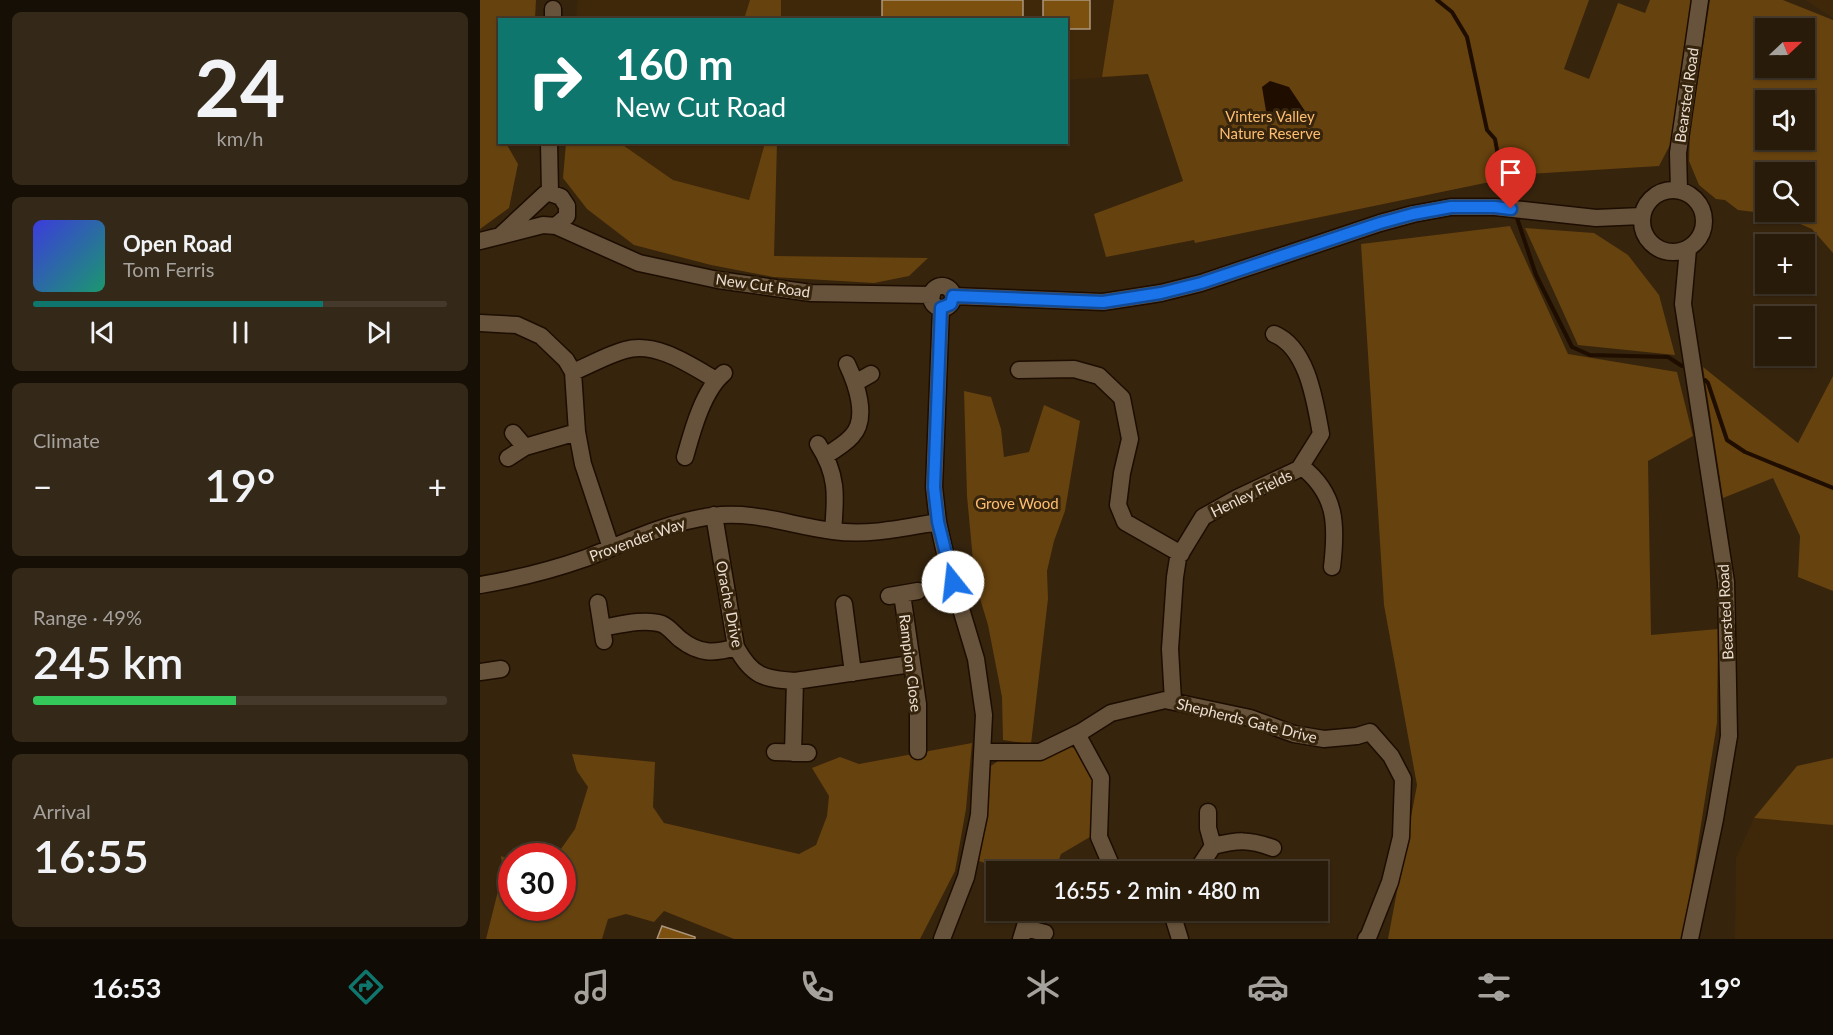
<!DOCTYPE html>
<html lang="en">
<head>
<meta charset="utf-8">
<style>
  :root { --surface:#281b0a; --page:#342818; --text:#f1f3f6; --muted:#a5a19c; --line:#44392b; --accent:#0f766e }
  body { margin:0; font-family:Lato,sans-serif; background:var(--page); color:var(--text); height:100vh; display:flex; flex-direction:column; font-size:22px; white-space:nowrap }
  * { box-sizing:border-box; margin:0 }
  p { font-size:20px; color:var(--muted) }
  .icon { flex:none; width:33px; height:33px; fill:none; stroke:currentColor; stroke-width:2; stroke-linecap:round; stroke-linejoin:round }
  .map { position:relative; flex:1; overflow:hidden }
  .side { display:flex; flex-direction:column; gap:12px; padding:12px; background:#160f06; width:480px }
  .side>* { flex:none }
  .top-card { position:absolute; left:18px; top:18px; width:570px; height:126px; border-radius:0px; box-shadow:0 2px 4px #0004,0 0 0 2px var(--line); background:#0f766e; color:#fff; overflow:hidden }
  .needle { width:39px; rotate:68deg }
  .fabs { position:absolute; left:1275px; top:18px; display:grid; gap:12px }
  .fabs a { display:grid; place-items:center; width:60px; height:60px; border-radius:0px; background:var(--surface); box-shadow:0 2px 4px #0004,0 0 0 2px var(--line); font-size:30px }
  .speed { position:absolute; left:18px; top:843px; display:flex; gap:12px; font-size:30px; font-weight:700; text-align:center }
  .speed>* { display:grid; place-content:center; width:78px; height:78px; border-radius:50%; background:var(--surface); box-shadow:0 2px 4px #0004,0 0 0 2px var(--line); line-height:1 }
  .speed .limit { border:9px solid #d22; background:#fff; color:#111 }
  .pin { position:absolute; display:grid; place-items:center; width:51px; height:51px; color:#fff; margin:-62px -26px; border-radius:50% 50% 50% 0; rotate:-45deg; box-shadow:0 0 6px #0007 }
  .pin .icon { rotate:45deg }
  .me { position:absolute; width:66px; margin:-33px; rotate:344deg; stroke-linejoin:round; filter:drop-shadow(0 0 4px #0008) }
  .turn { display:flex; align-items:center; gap:21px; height:126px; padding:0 18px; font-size:27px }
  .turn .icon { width:78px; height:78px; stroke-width:2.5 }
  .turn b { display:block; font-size:42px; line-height:51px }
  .big { font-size:45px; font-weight:600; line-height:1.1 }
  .side .card { flex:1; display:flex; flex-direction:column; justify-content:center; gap:9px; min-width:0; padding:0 21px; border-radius:9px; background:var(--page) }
  .side .dial { align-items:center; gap:0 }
  .dial b { font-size:78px; line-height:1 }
  .song { display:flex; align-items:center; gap:18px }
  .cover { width:72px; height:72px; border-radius:9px; background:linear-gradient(135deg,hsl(240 70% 55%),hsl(160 70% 35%)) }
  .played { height:6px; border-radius:3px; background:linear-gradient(90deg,var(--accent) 70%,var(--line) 70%) }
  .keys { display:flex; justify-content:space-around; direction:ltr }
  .heat { display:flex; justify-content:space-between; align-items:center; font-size:33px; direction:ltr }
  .charge { height:9px; border-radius:4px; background:linear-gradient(90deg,#34c759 49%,var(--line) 0) }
  .trip { position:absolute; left:506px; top:861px; width:342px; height:60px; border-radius:0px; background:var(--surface); box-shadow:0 2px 4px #0004,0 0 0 2px var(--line); font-weight:600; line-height:60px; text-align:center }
  .menu { display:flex; height:96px; justify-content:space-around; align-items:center; background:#100b04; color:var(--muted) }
  .menu .icon { width:42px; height:42px }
  .menu .selected { color:var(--accent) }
  .menu b { font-size:27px; color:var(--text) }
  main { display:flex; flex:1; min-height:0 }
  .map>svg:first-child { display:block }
</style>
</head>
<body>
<main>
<section class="side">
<div class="card dial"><b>24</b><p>km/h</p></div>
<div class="card">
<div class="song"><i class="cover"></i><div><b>Open Road</b><p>Tom Ferris</p></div></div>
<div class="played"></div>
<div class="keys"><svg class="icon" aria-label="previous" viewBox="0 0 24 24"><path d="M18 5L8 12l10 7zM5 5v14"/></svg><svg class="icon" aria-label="pause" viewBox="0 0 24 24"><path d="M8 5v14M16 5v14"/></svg><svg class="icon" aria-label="next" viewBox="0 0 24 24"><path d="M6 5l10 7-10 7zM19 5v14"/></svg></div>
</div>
<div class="card"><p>Climate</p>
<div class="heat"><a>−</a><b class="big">19°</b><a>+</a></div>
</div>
<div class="card"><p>Range · 49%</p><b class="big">245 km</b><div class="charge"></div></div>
<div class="card"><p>Arrival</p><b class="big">16:55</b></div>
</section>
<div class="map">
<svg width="1353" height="939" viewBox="0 0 1353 939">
  <rect width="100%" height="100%" fill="#36240d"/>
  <path fill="#3f280a" d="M98,0H300L298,19L96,20Z
    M301,0H639L668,74L587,80L586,20H301Z
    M1325,0H1353V18Z
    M140,143H285L269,200L193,180Z
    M1274,818L1353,825V939H1255L1256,858Z"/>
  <path fill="#66420e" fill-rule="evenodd" d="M0,0H56L55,19L20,20V142L30,143L27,145L38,164L29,208L0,229Z
    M270,0H301V19H264Z
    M634,0H1109L1084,69L1109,79L1138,3L1165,13L1170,0H1211L1191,143L1179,166L1049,174L715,243L714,240L626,257L614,214L703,181L668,74L622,77Z
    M1230,0H1303L1353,20V253L1332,229L1299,215L1258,210L1245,200L1236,199L1219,185L1209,161L1210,131ZM1286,28H1324V68H1286ZM1286,100H1324V140H1286ZM1286,172H1324V212H1286Z
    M86,143H140L193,180L269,200L285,143H297L294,256L448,258L429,276L394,283L293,277L231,265L154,245L107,209L83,178Z
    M1030,226L1088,354L1197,372L1213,436L1168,461L1171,635L1238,629L1237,723L1203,939H908L937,785L904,605L881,244Z
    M1045,228L1114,233L1148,255L1179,295L1195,355L1098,345Z
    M1223,367L1318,443L1353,376V591L1318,577L1320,536L1293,478L1243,498Z
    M484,391L511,397L521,429L524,457L549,452L564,405L600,421L585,511L574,541L567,571L568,599L551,744L523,740L522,697L508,625L495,582L487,496Z
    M492,743L486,809L475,871L440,939H254L184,911L174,922L146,914L128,919L122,939H6L23,871L21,856L31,860L32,908H82V856H76L95,829L108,787L97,771L92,754L175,762L173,807L184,823L319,854L336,845L347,816L349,796L332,768L360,757L379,764Z
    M591,747L598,750L612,780L610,837L581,854L576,868C550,877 523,869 499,861L511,766L518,761L552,758Z
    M1353,758V825L1274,818L1317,766Z"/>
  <path fill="#1f0d00" d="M790,81L809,87L825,111L801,117L786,111L782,87Z"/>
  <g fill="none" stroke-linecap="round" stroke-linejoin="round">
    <path stroke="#1f0d00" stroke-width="4" d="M957,0L972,12L987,37L1007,130L1015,139L1019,161L1033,205
      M1036,215L1056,275L1092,347L1110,355L1188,357L1202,366
      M1225,380L1228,383L1247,440L1265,452L1353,488"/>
  </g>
  <path fill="#7c500e" stroke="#ac967d" stroke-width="1.5" d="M402,0H543V20H402Z
    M563,0H610V29H586V20H563Z
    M182,926L215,937V939H177Z"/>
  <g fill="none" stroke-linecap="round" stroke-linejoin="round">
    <g stroke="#1d0d00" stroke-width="19">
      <path id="minor" d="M73,20V9
        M69,142L70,193
        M1162 221a31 31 0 1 1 62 0a31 31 0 1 1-62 0Z
        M1199,190L1198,153L1220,0
        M21,235L65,194L70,193L81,197L87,206V216L76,226
        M0,241L63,225L76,226L159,263L238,280L331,293L452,295
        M1208,249L1203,304L1246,582L1249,736L1235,819L1210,939
        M451 297a11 11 0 1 1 22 0a11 11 0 1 1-22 0Z
        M473,296L623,302L681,293L721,283L900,223L933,214L971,207H1015L1116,218L1162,216
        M461,308L454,487L458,522L467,562L496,659L504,715L499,815L486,877L462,939
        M0,323L37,325L61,336L86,360L93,372L97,432L103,464L131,548
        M539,370L594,369L619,376L642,398L650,439L642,473L638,505L645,522L701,554
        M93,372C110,365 127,355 145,350C176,341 210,365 236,380
        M375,383L391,374
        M33,433L45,447
        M338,444C358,475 356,496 353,531
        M345,456C355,450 365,444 372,436C389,418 376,383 367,364
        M205,457C212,432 223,390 244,373
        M28,458L45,447L97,432
        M821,466C857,494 857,525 852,567
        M234,515L256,647C272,676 283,679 315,681L431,664
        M0,585C36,579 72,570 106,558C147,542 188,522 232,516C274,510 312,526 353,531C388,536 423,528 458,522
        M422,594L438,704V751
        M409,596L438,591
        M118,603L124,641
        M364,604L373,673
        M122,628C139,625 165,618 182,624C189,627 194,634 200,639C219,654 234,654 256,647
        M0,672L21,669
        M693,701L690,649L695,577L698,558L723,517L757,498L819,469L841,434C835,402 828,348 794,334
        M597,734L621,778L619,837L634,872
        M295,752L328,753
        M503,752H560L601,732L631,713L685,700L770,718L814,734L844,739L877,736L890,732L911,756L923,779L921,837L910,882L889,935L886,939
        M313,753L315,681
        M728,812V828L733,846
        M716,872L733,846C758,840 768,839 793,848
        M691,910L700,939
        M545,928L565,933
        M541,939L550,910"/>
    </g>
    <use href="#minor" stroke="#67533b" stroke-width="16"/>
  </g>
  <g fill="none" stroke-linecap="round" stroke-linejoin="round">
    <g stroke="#114b97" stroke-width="15">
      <path id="route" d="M473,582L458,522L454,487L461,308L471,304L473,296L623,302L681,293L721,283L900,223L933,214L971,207H1015L1031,209"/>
    </g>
    <use href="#route" stroke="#1a73e8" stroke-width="10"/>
  </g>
  <g text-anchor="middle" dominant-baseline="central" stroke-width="6" stroke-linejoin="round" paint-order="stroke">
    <g font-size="15" fill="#ebdfd2" stroke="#36240d">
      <text transform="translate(1206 95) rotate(-82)">Bearsted Road</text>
      <text transform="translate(283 285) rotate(8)">New Cut Road</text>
      <text transform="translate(771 493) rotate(-26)">Henley Fields</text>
      <text transform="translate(157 539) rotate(-20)">Provender Way</text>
      <text transform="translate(250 604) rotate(79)">Orache Drive</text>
      <text transform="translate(1245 612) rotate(-93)">Bearsted Road</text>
      <text transform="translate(431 663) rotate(83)">Rampion Close</text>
      <text transform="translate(767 720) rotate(14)">Shepherds Gate Drive</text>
    </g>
    <g font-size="15" fill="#fdbe71" stroke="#36240d">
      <text x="790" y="116">Vinters Valley<tspan x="790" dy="17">Nature Reserve</tspan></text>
      <text x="537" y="503">Grove Wood</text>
    </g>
  </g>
</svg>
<div class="fabs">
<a><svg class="needle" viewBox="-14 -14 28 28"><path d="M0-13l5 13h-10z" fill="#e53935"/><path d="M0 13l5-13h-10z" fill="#a5a19c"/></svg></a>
<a><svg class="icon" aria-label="sound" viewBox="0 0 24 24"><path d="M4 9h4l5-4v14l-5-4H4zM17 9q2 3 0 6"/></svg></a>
<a><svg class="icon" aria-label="search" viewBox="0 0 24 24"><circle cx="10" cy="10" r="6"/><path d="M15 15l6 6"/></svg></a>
<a>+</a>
<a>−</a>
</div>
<div class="speed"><div class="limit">30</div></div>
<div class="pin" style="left:1031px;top:209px;background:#d93025"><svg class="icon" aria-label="arrive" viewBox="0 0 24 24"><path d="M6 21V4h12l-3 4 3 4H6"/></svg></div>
<svg class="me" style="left:473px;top:582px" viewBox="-20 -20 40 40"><circle r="19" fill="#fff"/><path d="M0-13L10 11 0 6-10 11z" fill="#1a73e8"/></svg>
<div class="trip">16:55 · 2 min · 480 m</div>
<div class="top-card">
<div class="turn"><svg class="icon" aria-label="right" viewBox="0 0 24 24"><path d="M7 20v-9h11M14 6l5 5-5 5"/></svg><div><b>160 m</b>New Cut Road</div></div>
</div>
</div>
</main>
<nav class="menu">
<b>16:53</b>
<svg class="icon selected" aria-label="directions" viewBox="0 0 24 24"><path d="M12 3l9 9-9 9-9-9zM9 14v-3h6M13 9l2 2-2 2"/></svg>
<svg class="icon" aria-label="music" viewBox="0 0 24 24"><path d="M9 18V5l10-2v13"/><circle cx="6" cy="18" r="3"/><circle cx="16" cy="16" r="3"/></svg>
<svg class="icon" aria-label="phone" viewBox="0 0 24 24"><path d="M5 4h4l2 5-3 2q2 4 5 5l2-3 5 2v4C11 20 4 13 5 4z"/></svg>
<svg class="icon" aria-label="climate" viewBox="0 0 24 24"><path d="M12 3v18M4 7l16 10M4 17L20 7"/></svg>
<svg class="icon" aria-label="car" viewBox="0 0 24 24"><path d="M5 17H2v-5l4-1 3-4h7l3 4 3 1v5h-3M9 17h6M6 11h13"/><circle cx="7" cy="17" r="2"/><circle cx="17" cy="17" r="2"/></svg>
<svg class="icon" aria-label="filters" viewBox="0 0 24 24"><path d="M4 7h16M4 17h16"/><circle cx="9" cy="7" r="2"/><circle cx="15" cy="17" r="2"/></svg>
<b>19°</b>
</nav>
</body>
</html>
